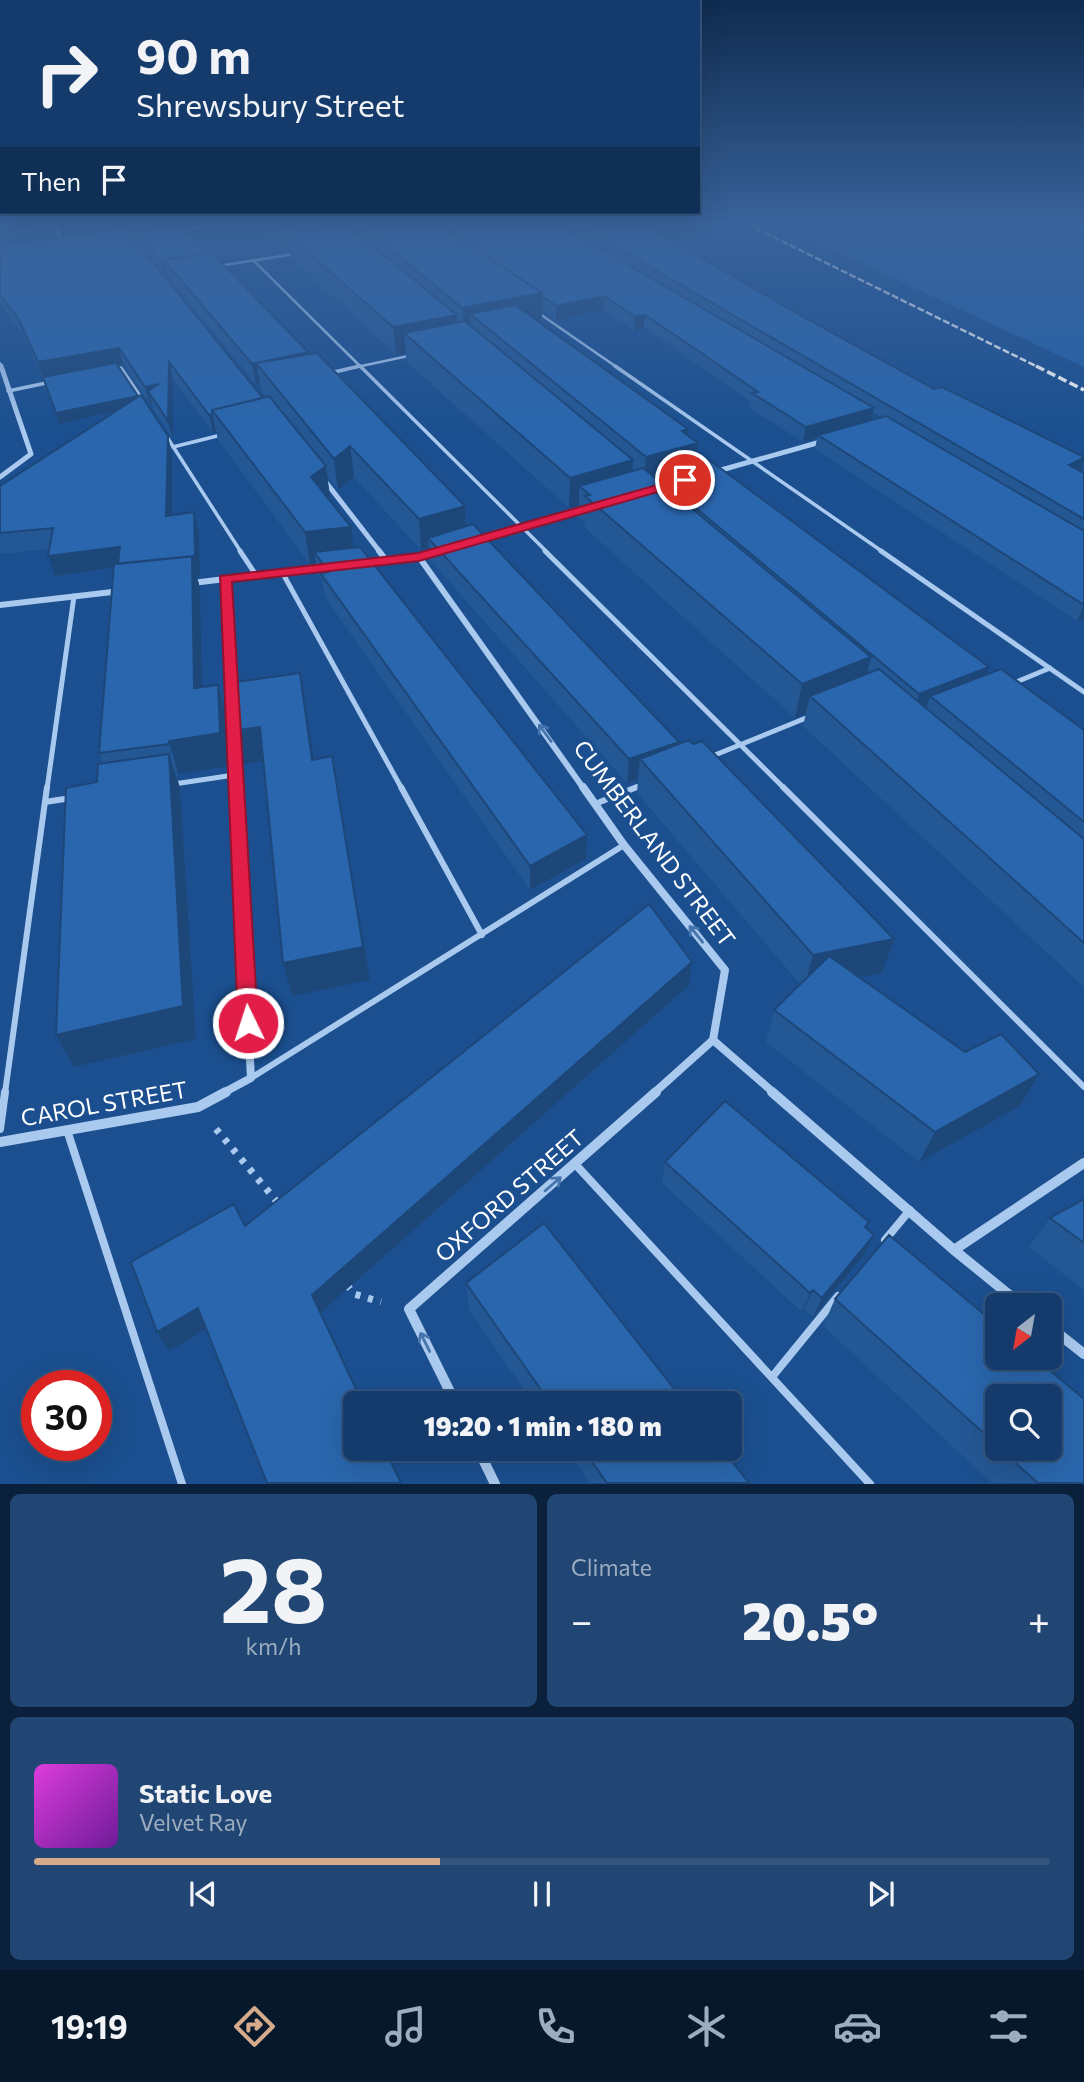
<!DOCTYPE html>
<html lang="en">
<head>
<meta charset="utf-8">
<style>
  :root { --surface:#143b6b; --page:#214673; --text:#f1f3f6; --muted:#9dadc1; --line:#33557e; --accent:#d6ab8b }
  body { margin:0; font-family:Commissioner,sans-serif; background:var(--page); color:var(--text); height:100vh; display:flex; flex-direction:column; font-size:26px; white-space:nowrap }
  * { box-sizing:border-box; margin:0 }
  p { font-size:23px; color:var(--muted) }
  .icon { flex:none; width:38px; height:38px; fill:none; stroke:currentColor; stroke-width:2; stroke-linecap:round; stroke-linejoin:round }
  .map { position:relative; height:1484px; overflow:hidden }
  .side { display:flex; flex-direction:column; gap:10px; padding:10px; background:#0b203b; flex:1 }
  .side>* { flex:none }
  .banner { position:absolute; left:0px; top:0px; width:700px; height:214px; box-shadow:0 7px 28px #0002,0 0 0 2px var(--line); background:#143b6b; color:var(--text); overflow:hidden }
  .needle { width:46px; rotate:211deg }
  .fabs { position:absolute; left:985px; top:1293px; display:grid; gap:14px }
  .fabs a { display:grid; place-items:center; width:77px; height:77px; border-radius:10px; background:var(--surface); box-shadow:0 7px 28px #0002,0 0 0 2px var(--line); font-size:35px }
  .speed { position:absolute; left:21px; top:1370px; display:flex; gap:14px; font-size:35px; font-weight:700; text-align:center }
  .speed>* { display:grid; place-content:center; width:91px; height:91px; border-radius:50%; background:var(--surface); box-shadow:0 7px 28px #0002,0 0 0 2px var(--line); line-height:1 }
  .speed .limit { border:10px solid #d22; background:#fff; color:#111 }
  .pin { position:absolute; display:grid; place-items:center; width:60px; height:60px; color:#fff; margin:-30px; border:4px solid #fff; border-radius:50%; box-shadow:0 2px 7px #0007 }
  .me { position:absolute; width:77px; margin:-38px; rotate:356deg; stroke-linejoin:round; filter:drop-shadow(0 0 5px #0008) }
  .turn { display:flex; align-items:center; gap:24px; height:147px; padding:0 21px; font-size:32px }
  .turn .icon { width:91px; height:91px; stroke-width:2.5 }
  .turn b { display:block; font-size:49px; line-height:60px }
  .then { display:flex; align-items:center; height:66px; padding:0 21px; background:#0003; gap:14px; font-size:26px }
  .big { font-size:52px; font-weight:800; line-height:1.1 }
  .side .tile { flex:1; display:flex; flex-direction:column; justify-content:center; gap:10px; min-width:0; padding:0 24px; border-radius:10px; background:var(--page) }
  .side .dial { align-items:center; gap:0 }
  .dial b { font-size:91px; line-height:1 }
  .song { display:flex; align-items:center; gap:21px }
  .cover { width:84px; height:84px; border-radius:10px; background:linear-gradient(135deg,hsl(300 70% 55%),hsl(280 70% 35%)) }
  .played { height:7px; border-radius:4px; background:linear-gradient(90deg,var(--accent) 40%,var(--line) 40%) }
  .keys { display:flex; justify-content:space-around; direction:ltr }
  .heat { display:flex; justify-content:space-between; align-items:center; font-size:38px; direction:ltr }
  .side .tiles { flex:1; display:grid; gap:10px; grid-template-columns:1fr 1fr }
  .tile:last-child { grid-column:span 2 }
  .trip { position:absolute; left:343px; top:1391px; width:399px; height:70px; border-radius:10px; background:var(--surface); box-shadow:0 7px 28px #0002,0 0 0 2px var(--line); font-weight:800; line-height:70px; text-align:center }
  .menu { display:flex; height:112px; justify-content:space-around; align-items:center; background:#08182b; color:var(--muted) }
  .menu .icon { width:49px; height:49px }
  .menu .active { color:var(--accent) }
  .menu b { font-size:32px; color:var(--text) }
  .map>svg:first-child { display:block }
</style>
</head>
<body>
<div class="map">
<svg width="1084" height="1484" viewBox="0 0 1084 1484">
  <rect width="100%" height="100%" fill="#1b4f8f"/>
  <path fill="#2461a8" d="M777,224H1083L1084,367Z"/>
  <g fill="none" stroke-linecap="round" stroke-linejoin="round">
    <path stroke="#a9c9ee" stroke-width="7" stroke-dasharray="5 8" stroke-linecap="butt" d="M216,1129L278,1203
      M347,1285L354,1294L381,1302"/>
    <path stroke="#a9c9ee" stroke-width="2.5" d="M253,260L362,368
      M218,266L295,254
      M537,312L618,368
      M352,368L413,355"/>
    <path stroke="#a9c9ee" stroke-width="3.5" d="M360,366L547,552
      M615,366L883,552
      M116,369L121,368L142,399
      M330,373L360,366
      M8,391L51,382
      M165,434L241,552
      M173,447L221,435"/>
    <path stroke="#a9c9ee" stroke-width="5" d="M240,551L256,575
      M545,551L785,789
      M881,551L1084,692
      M282,572L402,789
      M1014,683L1050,668
      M710,757L811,716
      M174,784L234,775
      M47,789L74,596
      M632,789L643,785"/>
    <path stroke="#a9c9ee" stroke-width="6" d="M401,787L482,935
      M783,787L1084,1087
      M45,802L71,798
      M595,804L637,787
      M251,1078L624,845
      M5,1093L47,787"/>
    <path stroke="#a9c9ee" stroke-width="8" d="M0,1129L5,1092
      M67,1130L182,1484
      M576,1165L870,1484
      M885,1240L910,1210
      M772,1377L838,1296"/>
    <path stroke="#a9c9ee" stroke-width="3.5" d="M53,224L64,243
      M176,231L221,224
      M0,364L1,368"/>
    <path stroke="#a9c9ee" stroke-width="5" d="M714,472L824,441
      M0,477L31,454L1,366
      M325,481L380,552
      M478,539L585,509
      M433,552L437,551"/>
    <path stroke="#a9c9ee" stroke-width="6" d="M379,551L386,560
      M419,557L584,789
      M366,563L419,557L437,551
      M225,579L230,706
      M192,583L326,567
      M0,605L121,591
      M231,722L235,789"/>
    <path stroke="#a9c9ee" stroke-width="8" d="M583,787L624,845L725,970L713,1040
      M713,1040L774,1093
      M223,1093L251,1078L235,787
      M654,1093L713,1040"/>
    <path stroke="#a9c9ee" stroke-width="10" d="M772,1092L954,1250L1023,1306
      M0,1142L198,1107L226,1092
      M954,1250L1084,1163
      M1050,1327L1084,1354
      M456,1404L409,1309L656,1092
      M478,1449L495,1484"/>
    <path stroke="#fff" stroke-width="2.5" stroke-dasharray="7 2.5" stroke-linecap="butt" d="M747,224L1040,368"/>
    <path stroke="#fff" stroke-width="3.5" stroke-dasharray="9 3.5" stroke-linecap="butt" d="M1036,366L1084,390"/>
  </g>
  <path fill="#245895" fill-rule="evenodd" d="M0,224L55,229L57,237L65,236L58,224H175V226L207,253L308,352V354L465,506L466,526L679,742V744L882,973L859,977L1020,1106L919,1162L766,1042L774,1010L800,984L637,793L638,779L627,783L430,560L429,548L421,550L354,477L338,490L327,476L330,497L328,498L354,547L587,835L586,859L530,890L325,597L322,580L318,574L316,563L310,564L218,440L216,431L213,432L173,379V439L153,409L152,404H150L123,364L118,365L138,397L168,436L172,455V515L199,532L200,576L197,577L200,588L202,687L218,685L227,718L229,766L179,774V777L177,778L180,788L196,1039L74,1067L56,1035L97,782L103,764L99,753L113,568L55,576L49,549L0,554V487L115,412L59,424L43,379L23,334L0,304ZM137,232L139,241L163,271L167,270L169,278L256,384L260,383L262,392L266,397L263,398L130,233Z
    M254,224H644L789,309L934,389L1084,457V462L1081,471L1084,473V618L1077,621L815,449L817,438L803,442L750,408L751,402L680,352L644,328L634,331L604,309L556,320L542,309V319L536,320L688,435L696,463L986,674L1084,730V987L803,726L806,713L795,718L584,527L585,522L578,517L579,506L569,508L406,361V353L396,355L291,258L290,250L284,251ZM873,412L881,417L871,420Z
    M665,1162L866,1228L874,1235L864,1255L813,1317L804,1309L802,1312L662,1183Z
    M1084,1199V1290L1029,1247L1050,1218Z
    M889,1235L998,1326V1358H1035L1084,1399V1483H992L823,1326L835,1299ZM998,1396H1050V1449H998Z
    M466,1283L686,1404H534L469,1310Z
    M566,1449H722L749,1483H590Z"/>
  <path fill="#1d4779" d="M90,224H175V226L68,242L64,228Z
    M359,227L361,239L352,228Z
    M55,229L59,244L0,253V237Z
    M288,238L290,250L284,251L282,239Z
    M161,261H165L167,270L163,271Z
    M542,293V319L489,330L470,314L471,333L464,335L462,308Z
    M605,296L604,309L556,320V306Z
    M457,315L459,342L404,333L406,353L396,355L393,327Z
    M645,315L644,328L634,331L635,317Z
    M119,348L123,364L43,379L38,362Z
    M308,352L311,372L256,363L260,383L256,384L252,364Z
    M169,362L173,379V439L168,421Z
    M159,384L148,391L152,404H150L145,387Z
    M138,396L141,406L59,424L56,413Z
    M874,408L871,423L818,435L817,438L803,442L806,427Z
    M212,414L216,431L213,432L209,415Z
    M688,429L687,446L698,443L695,473L655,474L654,484L644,487L646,457L682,431Z
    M168,436L172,455V535L166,516Z
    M350,446L354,477L338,490L334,459Z
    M1084,458V462L1080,472L1069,465Z
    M633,460L631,491L579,486V506L569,508L570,478Z
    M326,466L330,497L316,508L311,477Z
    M465,506L466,538H428L429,548L421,550L419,519Z
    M194,512L199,532L200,576L197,577L200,588L203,722L119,567L55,576L48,556L120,547Z
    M351,527L355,559L314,552L316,563L310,564L305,532Z
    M1084,605V618L1077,621Z
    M871,657L863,691L810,696L806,713L795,718L802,684Z
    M989,667L980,690L930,696L925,713L912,718L919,694Z
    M300,673L306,706L319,793L312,760Z
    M218,685L227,718L229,766L179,774V777L169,741Z
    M260,727L268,760L240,765L232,731Z
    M679,742L677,765L640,759L638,779L627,783L629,759Z
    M169,754L180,788L196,1039L74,1067L56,1035Z
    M332,756L370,980L292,996L283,963Z
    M587,835L586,859L530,890V866Z
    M894,939L882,973L804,988L813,955Z
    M692,962L689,985L319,1314L312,1295Z
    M1039,1074L1020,1106L919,1162L935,1132Z
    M874,1235L864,1255L813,1317L822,1298Z
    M813,1290L804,1309L802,1312L810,1293Z
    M198,1308L209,1327L169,1351L157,1332Z"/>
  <path fill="#2a66ad" stroke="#1d4779" stroke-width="2" d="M0,224H52L55,229L0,237Z
    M62,224H90L64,228Z
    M265,224H334L336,226L287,234L288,238L282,239Z
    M347,224H359V227L352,228Z
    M360,224H439L542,293L462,308Z
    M439,224H558L874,408L806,427L752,393L758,392L681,339L645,315L635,317L605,296L556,306L542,296V293Z
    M576,224H644L789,309L934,389L942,387L1084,457V458L1069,465L1084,473V519Z
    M181,225L207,253L164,260L165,261H161L137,232Z
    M347,225L457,315L393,327L287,234Z
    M125,228L263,398L212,410V414L209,415L169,362L168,421L148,391L159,384L145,387L119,348L38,362L18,318L0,295V246Z
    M212,253L308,352L252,364L164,260Z
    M515,305L688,429L682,431L698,443L646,457L470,314Z
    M465,321L633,460L570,478L404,333Z
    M317,353L465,506L419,519L350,446L334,459L256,363Z
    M116,363L138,396L56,413L43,377Z
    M141,395L168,436L166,516L194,512L195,556L118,564L120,547L48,556L53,528L0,533V486Z
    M269,396L326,466L311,477L351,527L305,532L212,410Z
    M886,416L1084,531V605L818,435Z
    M708,459L989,667L919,694L655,474Z
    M643,468L871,657L802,684L585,496L590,495L579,486Z
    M473,524L679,742L629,759L428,538Z
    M360,547L587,835L530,866L321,574L329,572L314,552Z
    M192,556L194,688L218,685L220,733L169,741V744L99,753L114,564Z
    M879,669L1084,839V943L810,696Z
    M1001,669L1084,730V822L930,696Z
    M300,673L312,760L332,756L363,947L283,963L260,727L232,731L229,683Z
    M689,740L693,744L702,741L894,939L813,955L640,759Z
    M169,754L183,1006L56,1035L66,788L97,782L98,764Z
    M649,904L692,962L312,1295L363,1404H355V1449H385L401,1483H267L198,1308L157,1332L131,1262L234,1204L245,1226Z
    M829,956L965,1052L1001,1034L1039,1074L935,1132L774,1010Z
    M725,1101L869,1222L865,1227L874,1235L822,1298L813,1290L810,1293L665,1162Z
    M1084,1199V1243L1050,1218Z
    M544,1223L686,1404H551L466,1283Z
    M889,1235L998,1326V1358H1035L1084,1399V1483H1038L1000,1449H1050V1396H998V1446L835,1299Z
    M583,1449H722L749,1483H607Z"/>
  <defs><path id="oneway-shaft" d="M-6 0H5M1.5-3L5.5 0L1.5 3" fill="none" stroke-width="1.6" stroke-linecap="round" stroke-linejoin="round" transform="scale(1.75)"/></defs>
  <g stroke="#4674ac">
    <use href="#oneway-shaft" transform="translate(545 733) rotate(-126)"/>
    <use href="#oneway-shaft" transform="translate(696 934) rotate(-129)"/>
    <use href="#oneway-shaft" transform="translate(553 1184) rotate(-41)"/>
    <use href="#oneway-shaft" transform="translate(425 1342) rotate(-116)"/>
  </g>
  <linearGradient id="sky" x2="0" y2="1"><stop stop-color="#0f2b4f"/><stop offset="0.52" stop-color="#39639b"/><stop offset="1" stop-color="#39639b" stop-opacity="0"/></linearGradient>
  <rect width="1084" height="432" fill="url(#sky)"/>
  <path fill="#e11d48" stroke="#92132f" stroke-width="2" d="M685,477L691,480L689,483L419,561L232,582L258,1023L256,1029L248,1032L241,1029L238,1023L220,576L418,553Z"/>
  <g text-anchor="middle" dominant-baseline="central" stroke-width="7" stroke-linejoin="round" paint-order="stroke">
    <g font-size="23" fill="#fff" stroke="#1b4f8f">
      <text transform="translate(655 843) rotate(53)">CUMBERLAND STREET</text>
      <text transform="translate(104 1103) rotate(-10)">CAROL STREET</text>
      <text transform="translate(509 1195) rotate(-41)">OXFORD STREET</text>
    </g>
  </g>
</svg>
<div class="fabs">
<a><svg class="needle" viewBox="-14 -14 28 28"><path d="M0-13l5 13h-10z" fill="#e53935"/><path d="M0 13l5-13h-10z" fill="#9dadc1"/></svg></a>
<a><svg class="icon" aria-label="search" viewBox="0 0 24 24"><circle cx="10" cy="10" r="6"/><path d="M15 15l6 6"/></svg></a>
</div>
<div class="speed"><div class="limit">30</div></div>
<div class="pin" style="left:685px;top:480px;background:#d93025"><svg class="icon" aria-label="arrive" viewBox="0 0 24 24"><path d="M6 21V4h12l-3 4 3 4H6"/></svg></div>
<svg class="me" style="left:248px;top:1023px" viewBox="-20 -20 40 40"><circle r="17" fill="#e11d48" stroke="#fff" stroke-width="3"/><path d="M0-11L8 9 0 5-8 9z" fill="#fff"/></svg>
<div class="trip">19:20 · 1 min · 180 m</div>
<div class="banner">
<div class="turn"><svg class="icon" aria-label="right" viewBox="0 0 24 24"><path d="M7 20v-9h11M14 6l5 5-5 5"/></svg><div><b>90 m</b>Shrewsbury Street</div></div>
<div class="then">Then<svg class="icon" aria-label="arrive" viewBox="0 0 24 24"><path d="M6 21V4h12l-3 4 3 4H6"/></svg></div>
</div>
</div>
<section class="side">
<div class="tiles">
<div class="tile dial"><b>28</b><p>km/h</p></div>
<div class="tile"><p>Climate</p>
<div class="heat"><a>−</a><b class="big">20.5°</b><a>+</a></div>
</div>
<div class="tile">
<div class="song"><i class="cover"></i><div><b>Static Love</b><p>Velvet Ray</p></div></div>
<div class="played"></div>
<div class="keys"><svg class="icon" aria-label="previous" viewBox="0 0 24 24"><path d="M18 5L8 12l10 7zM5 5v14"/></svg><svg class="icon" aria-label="pause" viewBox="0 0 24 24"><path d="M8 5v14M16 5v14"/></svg><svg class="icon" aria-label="next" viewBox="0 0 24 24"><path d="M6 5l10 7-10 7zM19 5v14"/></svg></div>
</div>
</div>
</section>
<nav class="menu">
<b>19:19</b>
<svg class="icon active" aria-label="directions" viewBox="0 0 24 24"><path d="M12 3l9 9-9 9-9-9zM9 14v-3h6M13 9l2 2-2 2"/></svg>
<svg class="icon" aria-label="music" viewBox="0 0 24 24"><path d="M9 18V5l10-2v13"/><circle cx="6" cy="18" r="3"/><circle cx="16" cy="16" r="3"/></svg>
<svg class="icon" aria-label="phone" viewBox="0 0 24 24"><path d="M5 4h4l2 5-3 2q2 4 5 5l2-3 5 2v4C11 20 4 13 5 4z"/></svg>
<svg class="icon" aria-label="climate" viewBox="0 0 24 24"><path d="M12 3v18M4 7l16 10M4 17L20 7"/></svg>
<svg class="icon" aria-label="car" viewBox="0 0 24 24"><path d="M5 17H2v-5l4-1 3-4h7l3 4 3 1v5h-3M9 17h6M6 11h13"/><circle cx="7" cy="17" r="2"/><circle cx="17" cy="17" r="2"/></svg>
<svg class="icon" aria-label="filters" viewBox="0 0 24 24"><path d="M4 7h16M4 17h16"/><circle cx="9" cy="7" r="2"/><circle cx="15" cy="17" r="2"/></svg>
</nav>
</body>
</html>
